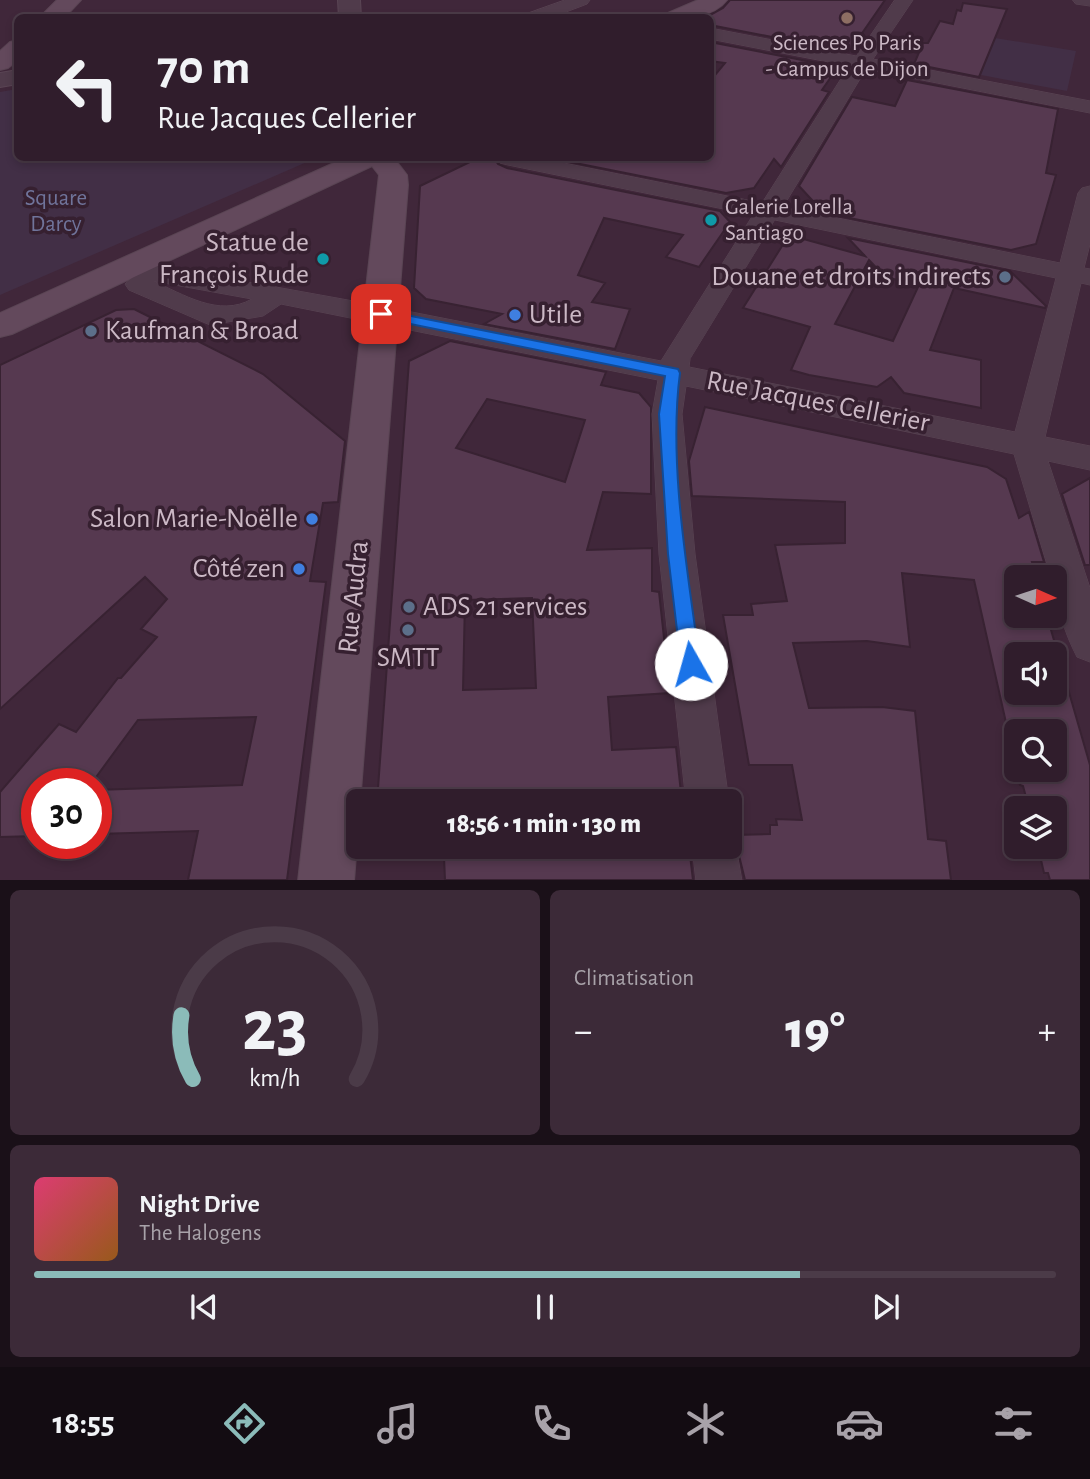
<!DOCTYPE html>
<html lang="fr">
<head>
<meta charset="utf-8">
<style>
  :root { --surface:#301d2c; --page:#3c2a38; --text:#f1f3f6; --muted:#a8a2a9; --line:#4b3b48; --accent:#8bbbb9 }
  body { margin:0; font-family:"Alegreya Sans",sans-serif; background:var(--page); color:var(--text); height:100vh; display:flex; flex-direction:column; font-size:26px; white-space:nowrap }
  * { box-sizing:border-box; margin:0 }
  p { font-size:23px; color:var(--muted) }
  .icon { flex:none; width:38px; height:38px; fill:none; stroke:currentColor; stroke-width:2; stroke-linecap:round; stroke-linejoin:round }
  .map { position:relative; height:880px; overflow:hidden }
  .side { display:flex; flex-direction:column; gap:10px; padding:10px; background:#1a1018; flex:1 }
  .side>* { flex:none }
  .top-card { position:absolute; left:14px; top:14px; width:700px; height:147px; border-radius:10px; box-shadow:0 4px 10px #0003,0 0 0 2px var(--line); background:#301d2c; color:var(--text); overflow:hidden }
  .needle { width:46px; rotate:93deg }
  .tools { position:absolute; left:1004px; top:565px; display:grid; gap:14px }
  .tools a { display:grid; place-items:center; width:63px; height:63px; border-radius:10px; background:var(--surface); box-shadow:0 4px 10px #0003,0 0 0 2px var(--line); font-size:35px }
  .speed { position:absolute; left:21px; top:768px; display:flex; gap:14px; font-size:35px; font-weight:700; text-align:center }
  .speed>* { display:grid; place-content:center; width:91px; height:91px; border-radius:50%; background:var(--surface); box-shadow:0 4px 10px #0003,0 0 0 2px var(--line); line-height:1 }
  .speed .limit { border:10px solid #d22; background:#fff; color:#111 }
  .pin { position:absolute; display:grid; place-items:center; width:60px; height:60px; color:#fff; margin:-30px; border-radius:14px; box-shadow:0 4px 10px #0006 }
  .me { position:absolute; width:77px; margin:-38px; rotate:353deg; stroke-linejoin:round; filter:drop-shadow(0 0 5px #0008) }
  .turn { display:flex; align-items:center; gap:24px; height:147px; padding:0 28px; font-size:32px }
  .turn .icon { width:91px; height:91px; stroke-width:2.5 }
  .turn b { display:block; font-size:49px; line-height:60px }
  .big { font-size:52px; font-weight:800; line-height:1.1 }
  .side .card { flex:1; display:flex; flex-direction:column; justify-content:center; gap:10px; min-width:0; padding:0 24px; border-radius:10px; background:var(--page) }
  .side .dial { align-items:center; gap:0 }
  .dial svg { height:182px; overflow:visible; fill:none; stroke:var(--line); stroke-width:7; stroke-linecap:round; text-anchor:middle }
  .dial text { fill:var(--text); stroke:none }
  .song { display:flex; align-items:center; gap:21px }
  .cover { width:84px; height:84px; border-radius:10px; background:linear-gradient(135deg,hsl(340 70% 55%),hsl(30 70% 35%)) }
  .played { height:7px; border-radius:4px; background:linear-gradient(90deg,var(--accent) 75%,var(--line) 75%) }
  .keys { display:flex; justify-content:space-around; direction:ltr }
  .heat { display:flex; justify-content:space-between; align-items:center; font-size:38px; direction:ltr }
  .side .tiles { flex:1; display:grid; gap:10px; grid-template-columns:1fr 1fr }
  .card:last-child { grid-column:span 2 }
  .trip { position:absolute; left:346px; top:789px; width:396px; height:70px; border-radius:10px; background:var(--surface); box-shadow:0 4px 10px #0003,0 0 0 2px var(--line); font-weight:800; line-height:70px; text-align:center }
  .tab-bar { display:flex; height:112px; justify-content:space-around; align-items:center; background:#130c12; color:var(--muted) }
  .tab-bar .icon { width:49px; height:49px }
  .tab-bar .current { color:var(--accent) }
  .tab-bar b { font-size:32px; color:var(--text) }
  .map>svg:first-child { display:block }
</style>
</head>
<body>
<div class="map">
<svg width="1090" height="881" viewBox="0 0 1090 881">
  <rect width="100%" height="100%" fill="#40273a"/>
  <path fill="#422f46" d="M995,38L1076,51L1067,91L981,75Z
    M17,89L18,158H316L0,295V92Z"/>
  <path fill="#563950" stroke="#382232" stroke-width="2" fill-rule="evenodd" d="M730,0H885L849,52L710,25V15L723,8Z
    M963,3L1007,9L979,77L914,64L923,43H928L940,21L953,24L957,10L961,11Z
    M710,42L838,67L822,90L829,92L781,167L774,159L754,188L726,193L550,158H710V81L725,63L710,61Z
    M907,80L1058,109L1046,173L1056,175L1036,244L1011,250L824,213L799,186L852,97L895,106Z
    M478,158H494L498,164L507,168L720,211L730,222L699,267L666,257L683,235L604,218L578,275L605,283L592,302L630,309L615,349L484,324L502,314L426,299L414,288L420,186Z
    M789,235L865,256L848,238L1010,271L1046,306L1045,308L954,288L930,350L981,360V408L904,393L891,377L877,387L809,375L791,370L810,327L743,308ZM869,260L885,277L919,285L893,341L835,324Z
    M134,309L263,374L345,441L338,502L323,503L310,581L326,582L287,880H188L198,831L96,834V790L242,785L256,717L138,720L91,784H37V836L0,837V792L59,724L76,732L118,678H121L157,637L141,629L167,599L145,577L0,709V365L116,310Z
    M450,341L606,372L601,385L639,393L651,407V494L603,492L587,550L652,548V591L659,592L670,693L608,697L612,750L676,747L682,802H377L409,361ZM487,399L585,420L565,482L456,448ZM532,598L536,688L463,690L465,600Z
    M705,407L987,467L1006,479L1019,518L1029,512L1044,562H1032L1037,578H1017V616H1047L1090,765V880H1050L1048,873H1044L1038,847H1055V808H1029L1023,786L1020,785L974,580L902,573L910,647L867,641L793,643L809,708L882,707L915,711L928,839L946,841L951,880H745L734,835L770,834V825H777L776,819L802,820L792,765H749L723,615H753L751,604L787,601L775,545L845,543V502L692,496L689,461ZM1017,654H1055V693H1017ZM1017,732H1055V770H1017Z
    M1090,478V565H1085L1062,494Z
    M689,847L693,880H445L444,857Z"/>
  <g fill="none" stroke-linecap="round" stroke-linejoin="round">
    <g stroke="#5a4554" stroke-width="1">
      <path id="minor" d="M565,0H590L587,4L550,18H523L526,14Z
        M895,0H913L873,59L1090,101V113L866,69L783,207L1060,263L1078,193L1082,188L1090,186V244L1084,268L1090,269V285L1081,283L1045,437L1090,446V470L1048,461L1090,588V662L1077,657C1065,634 1055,604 1055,578H1051L1014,454L686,386L682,414L695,554L729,802H686L659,554L652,414L658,380L281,304L263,316L210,325L129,290L125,284L133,277L117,274L113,268L117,262L126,260L381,306L661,361L753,215L508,165L500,163L497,158H539L762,203L849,66L710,39V28L856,56ZM775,220L1056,278L1015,432L689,367L690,359ZM153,281L252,299C219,318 183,294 153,281Z
        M1073,0H1090V6L1076,4Z
        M730,832L736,847L742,881H696L692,847H730Z"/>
    </g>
    <g stroke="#5a4554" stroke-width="2">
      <path id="tertiary" d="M338,0H360L361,18H339Z
        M18,70V84L0,87V73Z"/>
    </g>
    <g stroke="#5a4554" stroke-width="2">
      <path id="secondary" d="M57,0H81L64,18H39Z
        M698,0H727C713,18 686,18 665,18L668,13Z
        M18,40V60L8,68L0,70V51L10,42Z
        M345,158H394L407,175L408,185L354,881H298L379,175L372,166L12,334L0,337V313Z"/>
    </g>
    <use href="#minor" fill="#503b4b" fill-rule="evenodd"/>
    <use href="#tertiary" fill="#503b4b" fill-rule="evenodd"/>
    <use href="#secondary" fill="#63495c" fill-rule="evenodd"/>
  </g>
  <path fill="#1a73e8" stroke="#114b97" stroke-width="2" d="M381,310L678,369L680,373C668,463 688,573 700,664L698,670L691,672L684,670L681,664L668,554L659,414L665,376L376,317V311Z"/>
  <circle fill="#8d6e63" stroke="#362030" stroke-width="2.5" cx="847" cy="18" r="7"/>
  <g fill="#0f9aa8" stroke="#362030" stroke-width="2.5">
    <circle cx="711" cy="220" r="7"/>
    <circle cx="323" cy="259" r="7"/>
  </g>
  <g fill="#5c6f8a" stroke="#362030" stroke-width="2.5">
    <circle cx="1005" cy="277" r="7"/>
    <circle cx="91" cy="331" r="7"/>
    <circle cx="409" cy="607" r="7"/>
    <circle cx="408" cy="630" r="7"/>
  </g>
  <g fill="#3f7fe0" stroke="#362030" stroke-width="2.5">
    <circle cx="515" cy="315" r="7"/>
    <circle cx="312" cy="519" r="7"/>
    <circle cx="299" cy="569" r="7"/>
  </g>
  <g text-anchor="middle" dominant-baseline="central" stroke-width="7" stroke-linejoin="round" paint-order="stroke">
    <g font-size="23" fill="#cbb8c5" stroke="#362030">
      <text x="847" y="43">Sciences Po Paris<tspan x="847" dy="26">- Campus de Dijon</tspan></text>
      <text x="725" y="207" text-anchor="start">Galerie Lorella<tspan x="725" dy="26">Santiago</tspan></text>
    </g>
    <g font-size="23" fill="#70749b" stroke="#362030">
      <text x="56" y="198">Square<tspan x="56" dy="26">Darcy</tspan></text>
    </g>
    <g font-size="28" fill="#cbb8c5" stroke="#362030" text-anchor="end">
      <text x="309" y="243">Statue de<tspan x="309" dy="32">François Rude</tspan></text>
      <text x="991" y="277">Douane et droits indirects</text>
      <text x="529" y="315" text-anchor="start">Utile</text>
      <text x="105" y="331" text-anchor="start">Kaufman &amp; Broad</text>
      <text x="298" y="519">Salon Marie-Noëlle</text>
      <text x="285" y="569">Côté zen</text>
      <text x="423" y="607" text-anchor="start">ADS 21 services</text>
      <text x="408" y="658" text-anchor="middle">SMTT</text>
    </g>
    <g font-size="28" fill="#cbb8c5" stroke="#362030">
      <text transform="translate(818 402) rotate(11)">Rue Jacques Cellerier</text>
      <text transform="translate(354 597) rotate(-84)">Rue Audra</text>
    </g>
  </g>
</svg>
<div class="tools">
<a><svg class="needle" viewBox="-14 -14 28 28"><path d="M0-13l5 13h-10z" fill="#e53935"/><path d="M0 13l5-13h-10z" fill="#a8a2a9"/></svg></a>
<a><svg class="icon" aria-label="sound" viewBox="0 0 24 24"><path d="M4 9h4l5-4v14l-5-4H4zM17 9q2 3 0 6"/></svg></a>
<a><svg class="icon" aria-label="search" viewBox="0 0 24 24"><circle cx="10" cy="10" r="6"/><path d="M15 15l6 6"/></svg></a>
<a><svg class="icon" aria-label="layers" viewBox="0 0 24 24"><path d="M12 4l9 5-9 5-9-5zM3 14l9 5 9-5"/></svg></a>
</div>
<div class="speed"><div class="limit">30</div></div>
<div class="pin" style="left:381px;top:314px;background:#d93025"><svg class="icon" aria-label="arrive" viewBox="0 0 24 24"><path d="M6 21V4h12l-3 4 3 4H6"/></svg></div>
<svg class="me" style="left:691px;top:664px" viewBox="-20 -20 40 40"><circle r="19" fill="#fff"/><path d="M0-13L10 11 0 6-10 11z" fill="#1a73e8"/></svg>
<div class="trip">18:56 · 1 min · 130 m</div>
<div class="top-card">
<div class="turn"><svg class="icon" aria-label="left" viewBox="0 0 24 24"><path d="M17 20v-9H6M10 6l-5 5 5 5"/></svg><div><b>70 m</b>Rue Jacques Cellerier</div></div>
</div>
</div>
<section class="side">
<div class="tiles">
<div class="card dial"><svg viewBox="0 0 100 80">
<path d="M14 69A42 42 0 1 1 86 69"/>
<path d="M14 69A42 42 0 0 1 9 41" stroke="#8bbbb9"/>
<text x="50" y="56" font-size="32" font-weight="700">23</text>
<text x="50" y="72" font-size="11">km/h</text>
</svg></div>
<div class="card"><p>Climatisation</p>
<div class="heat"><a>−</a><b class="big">19°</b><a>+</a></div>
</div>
<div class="card">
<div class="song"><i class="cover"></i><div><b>Night Drive</b><p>The Halogens</p></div></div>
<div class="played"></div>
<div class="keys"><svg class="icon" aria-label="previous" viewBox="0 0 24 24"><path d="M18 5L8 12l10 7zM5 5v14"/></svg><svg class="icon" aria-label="pause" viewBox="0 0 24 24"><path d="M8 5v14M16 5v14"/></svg><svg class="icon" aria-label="next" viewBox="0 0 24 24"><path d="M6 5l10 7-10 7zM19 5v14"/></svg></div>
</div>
</div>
</section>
<nav class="tab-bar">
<b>18:55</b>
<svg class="icon current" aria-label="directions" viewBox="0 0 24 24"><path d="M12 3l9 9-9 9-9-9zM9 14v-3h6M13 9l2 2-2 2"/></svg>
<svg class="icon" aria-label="music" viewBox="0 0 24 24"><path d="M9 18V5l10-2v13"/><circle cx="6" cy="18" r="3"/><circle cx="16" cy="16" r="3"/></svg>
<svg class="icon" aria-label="phone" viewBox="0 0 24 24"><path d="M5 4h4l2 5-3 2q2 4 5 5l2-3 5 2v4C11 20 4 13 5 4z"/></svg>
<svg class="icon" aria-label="climate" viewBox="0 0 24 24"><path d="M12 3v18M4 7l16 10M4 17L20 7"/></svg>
<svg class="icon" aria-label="car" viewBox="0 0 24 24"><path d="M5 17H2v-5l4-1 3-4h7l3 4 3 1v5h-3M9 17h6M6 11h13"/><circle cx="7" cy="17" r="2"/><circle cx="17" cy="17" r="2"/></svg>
<svg class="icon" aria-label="filters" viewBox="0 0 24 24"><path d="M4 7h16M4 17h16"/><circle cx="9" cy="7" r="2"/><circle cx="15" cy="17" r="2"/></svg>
</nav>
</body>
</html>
